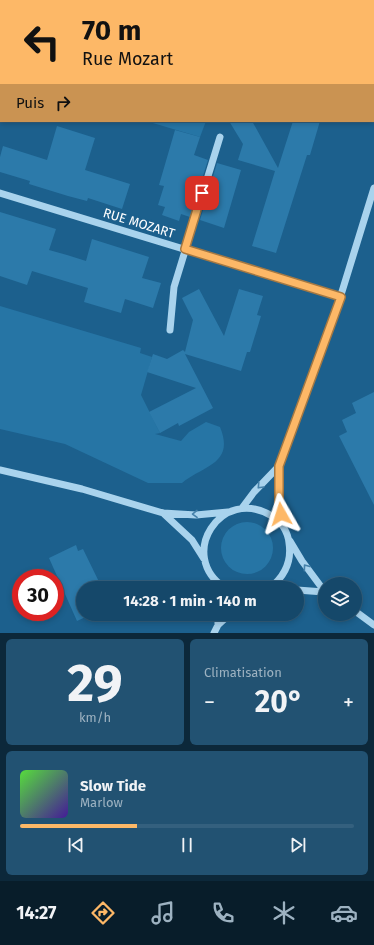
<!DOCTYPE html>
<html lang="fr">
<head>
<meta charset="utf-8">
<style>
  :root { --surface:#15486a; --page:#225272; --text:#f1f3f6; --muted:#9db2c1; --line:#34607e; --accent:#fdb867 }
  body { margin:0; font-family:"Fira Sans",sans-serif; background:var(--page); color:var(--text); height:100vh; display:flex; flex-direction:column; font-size:15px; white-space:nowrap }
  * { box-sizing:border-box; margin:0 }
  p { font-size:13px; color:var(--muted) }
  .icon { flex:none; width:22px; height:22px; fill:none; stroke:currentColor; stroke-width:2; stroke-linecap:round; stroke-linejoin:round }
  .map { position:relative; height:633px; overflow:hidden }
  .side { display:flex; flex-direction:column; gap:6px; padding:6px; background:#0c283a; flex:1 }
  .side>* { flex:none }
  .banner { position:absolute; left:0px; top:0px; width:374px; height:122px; box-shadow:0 2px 6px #0003,0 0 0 1px var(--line); background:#fdb867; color:#111; overflow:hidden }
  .controls { position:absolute; left:318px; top:577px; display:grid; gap:8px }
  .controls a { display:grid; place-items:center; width:44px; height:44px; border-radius:50%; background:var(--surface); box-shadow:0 2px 6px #0003,0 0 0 1px var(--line); font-size:20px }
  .speed { position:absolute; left:12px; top:569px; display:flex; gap:8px; font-size:20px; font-weight:700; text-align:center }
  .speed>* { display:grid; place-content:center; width:52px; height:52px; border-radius:50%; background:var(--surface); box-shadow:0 2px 6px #0003,0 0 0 1px var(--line); line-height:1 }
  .speed .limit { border:6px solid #d22; background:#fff; color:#111 }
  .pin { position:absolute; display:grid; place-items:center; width:34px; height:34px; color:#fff; margin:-17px; border-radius:8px; box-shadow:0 2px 6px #0006 }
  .me { position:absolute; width:44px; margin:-22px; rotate:354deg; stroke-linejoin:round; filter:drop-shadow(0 0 3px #0008) }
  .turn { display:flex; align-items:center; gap:14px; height:84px; padding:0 16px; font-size:18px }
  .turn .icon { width:52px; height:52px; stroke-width:2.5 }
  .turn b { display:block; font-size:28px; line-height:34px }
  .then { display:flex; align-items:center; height:38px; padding:0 16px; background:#0003; gap:8px; font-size:15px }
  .big { font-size:30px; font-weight:700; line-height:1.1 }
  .side .widget { flex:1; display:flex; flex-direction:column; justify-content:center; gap:6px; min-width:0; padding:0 14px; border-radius:6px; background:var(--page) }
  .side .dial { align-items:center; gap:0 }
  .dial b { font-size:52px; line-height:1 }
  .song { display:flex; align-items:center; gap:12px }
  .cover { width:48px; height:48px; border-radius:6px; background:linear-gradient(135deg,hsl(110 70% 55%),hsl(260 70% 35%)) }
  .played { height:4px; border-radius:2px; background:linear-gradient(90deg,var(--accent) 35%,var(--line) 35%) }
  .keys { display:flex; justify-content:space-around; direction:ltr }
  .heat { display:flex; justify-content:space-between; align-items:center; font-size:22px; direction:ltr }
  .side .tiles { flex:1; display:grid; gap:6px; grid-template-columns:1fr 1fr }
  .widget:last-child { grid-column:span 2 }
  .trip { position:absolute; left:76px; top:581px; width:228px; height:40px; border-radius:20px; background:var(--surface); box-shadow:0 2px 6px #0003,0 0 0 1px var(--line); font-weight:700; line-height:40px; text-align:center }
  .dock { display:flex; height:64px; justify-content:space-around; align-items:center; background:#081d2a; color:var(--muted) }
  .dock .icon { width:28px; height:28px }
  .dock .selected { color:var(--accent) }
  .dock b { font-size:18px; color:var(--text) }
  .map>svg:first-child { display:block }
</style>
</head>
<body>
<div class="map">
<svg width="374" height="633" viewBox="0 0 374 633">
  <rect width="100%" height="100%" fill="#1c608d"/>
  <path fill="#2675a5" d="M146,121H206L200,137Z
    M0,306L141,348L140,353L152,357L141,395L160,433L155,434L181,441L189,432L206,422L220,427C235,464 204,465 182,483H148L65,444L0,429Z
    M221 548a26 26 0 1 1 52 0a26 26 0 1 1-52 0Z"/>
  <path fill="#2c7aaa" d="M229,121H252L278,168L293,121H320L310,155H307L276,253L252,246L275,171L238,160L243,144Z
    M57,126L95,138L85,170L130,184L122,209L88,198L87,201L68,196L29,184L30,181L0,172V157L3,146L47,160Z
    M175,130L200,137L194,155L208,160L190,217L181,214L179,221L162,215L165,207L158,205L164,186L159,185Z
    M217,163L241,170L224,228L200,220Z
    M0,212L56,229L49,250L67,255L86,261L92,239L149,257L142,278L161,283L153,308L125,299L121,313L84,302L88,288L32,271L27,285L0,276Z
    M199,289L224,336L239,289L263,296L257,315L261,316L250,352H247L241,371L185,354L213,408L179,426L178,423L160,433L149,412L196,388L147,372L153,354L167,359L183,350L185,352L193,320L182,298Z
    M374,392V505L339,436L347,432L342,420L356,413L352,403Z
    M76,545L78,551L83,549L102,588H83V614H92L77,621L49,558Z"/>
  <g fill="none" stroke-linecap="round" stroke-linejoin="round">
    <path stroke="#a9d3ed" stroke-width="7" d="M12,1V0
      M269,1V0
      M0,38L1,35
      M373,76H374
      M0,193L341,297
      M170,330L174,287L220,137
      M0,470L82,489L163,513L196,515L228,512
      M242,508L254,492L279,466
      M163,513L192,540L204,559
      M283,526L279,503V466L336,311L374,188
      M290,541L302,561L325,592
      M225,588C176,556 221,485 272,516C281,521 288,532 289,543C292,562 285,576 270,588
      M297,590L324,592
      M355,611L374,625
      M218,625L230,614
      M214,633L218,625V614"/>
  </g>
  <defs><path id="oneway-chevron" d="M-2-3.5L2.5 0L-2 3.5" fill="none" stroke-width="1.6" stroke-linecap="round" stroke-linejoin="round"/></defs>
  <g stroke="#4682aa">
    <use href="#oneway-chevron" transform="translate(260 486) rotate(133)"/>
    <use href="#oneway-chevron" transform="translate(195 514) rotate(179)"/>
    <use href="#oneway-chevron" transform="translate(306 567) rotate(-126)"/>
  </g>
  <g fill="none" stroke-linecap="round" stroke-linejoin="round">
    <g stroke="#a47843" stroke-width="10">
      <path id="route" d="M202,193L185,249L341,297L279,466V503L281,514"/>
    </g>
    <use href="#route" stroke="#fdb867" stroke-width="7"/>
  </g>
  <g text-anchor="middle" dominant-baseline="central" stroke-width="4" stroke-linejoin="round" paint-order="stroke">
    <g font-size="13" fill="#fff" stroke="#1c608d">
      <text transform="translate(139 223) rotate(17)">RUE MOZART</text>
    </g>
  </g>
</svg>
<div class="controls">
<a><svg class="icon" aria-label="layers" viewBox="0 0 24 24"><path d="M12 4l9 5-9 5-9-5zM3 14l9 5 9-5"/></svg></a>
</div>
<div class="speed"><div class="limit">30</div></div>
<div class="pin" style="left:202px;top:193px;background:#d93025"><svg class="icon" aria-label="arrive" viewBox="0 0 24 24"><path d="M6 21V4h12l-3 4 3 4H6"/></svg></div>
<svg class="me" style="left:281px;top:514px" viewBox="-20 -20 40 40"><path d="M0-17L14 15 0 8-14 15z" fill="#fdb867" stroke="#fff" stroke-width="4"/></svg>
<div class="trip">14:28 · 1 min · 140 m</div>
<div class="banner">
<div class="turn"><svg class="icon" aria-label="left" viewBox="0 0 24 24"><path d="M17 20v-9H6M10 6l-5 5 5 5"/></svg><div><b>70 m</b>Rue Mozart</div></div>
<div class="then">Puis<svg class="icon" aria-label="right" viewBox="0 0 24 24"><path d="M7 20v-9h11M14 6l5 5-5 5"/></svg></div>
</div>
</div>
<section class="side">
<div class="tiles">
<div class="widget dial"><b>29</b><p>km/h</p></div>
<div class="widget"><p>Climatisation</p>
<div class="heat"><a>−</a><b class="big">20°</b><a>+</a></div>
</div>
<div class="widget">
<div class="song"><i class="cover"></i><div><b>Slow Tide</b><p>Marlow</p></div></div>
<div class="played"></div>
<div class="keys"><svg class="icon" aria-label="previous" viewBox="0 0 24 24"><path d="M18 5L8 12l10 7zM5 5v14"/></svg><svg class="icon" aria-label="pause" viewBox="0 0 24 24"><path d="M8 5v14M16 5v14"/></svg><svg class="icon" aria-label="next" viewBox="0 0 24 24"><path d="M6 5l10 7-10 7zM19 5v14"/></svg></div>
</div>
</div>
</section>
<nav class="dock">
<b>14:27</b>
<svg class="icon selected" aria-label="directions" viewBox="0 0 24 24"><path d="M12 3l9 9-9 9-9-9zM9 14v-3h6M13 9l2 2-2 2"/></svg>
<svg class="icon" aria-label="music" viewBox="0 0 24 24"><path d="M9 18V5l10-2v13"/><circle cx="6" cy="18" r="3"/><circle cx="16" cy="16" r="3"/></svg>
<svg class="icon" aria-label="phone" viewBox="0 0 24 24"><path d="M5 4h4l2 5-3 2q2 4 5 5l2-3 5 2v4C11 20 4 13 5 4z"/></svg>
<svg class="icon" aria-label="climate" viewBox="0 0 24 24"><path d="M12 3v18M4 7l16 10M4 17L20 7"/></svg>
<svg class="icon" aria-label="car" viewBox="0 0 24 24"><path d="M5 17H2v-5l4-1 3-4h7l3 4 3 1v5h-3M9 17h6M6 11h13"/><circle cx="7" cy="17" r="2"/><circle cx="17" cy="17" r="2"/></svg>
</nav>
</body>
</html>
